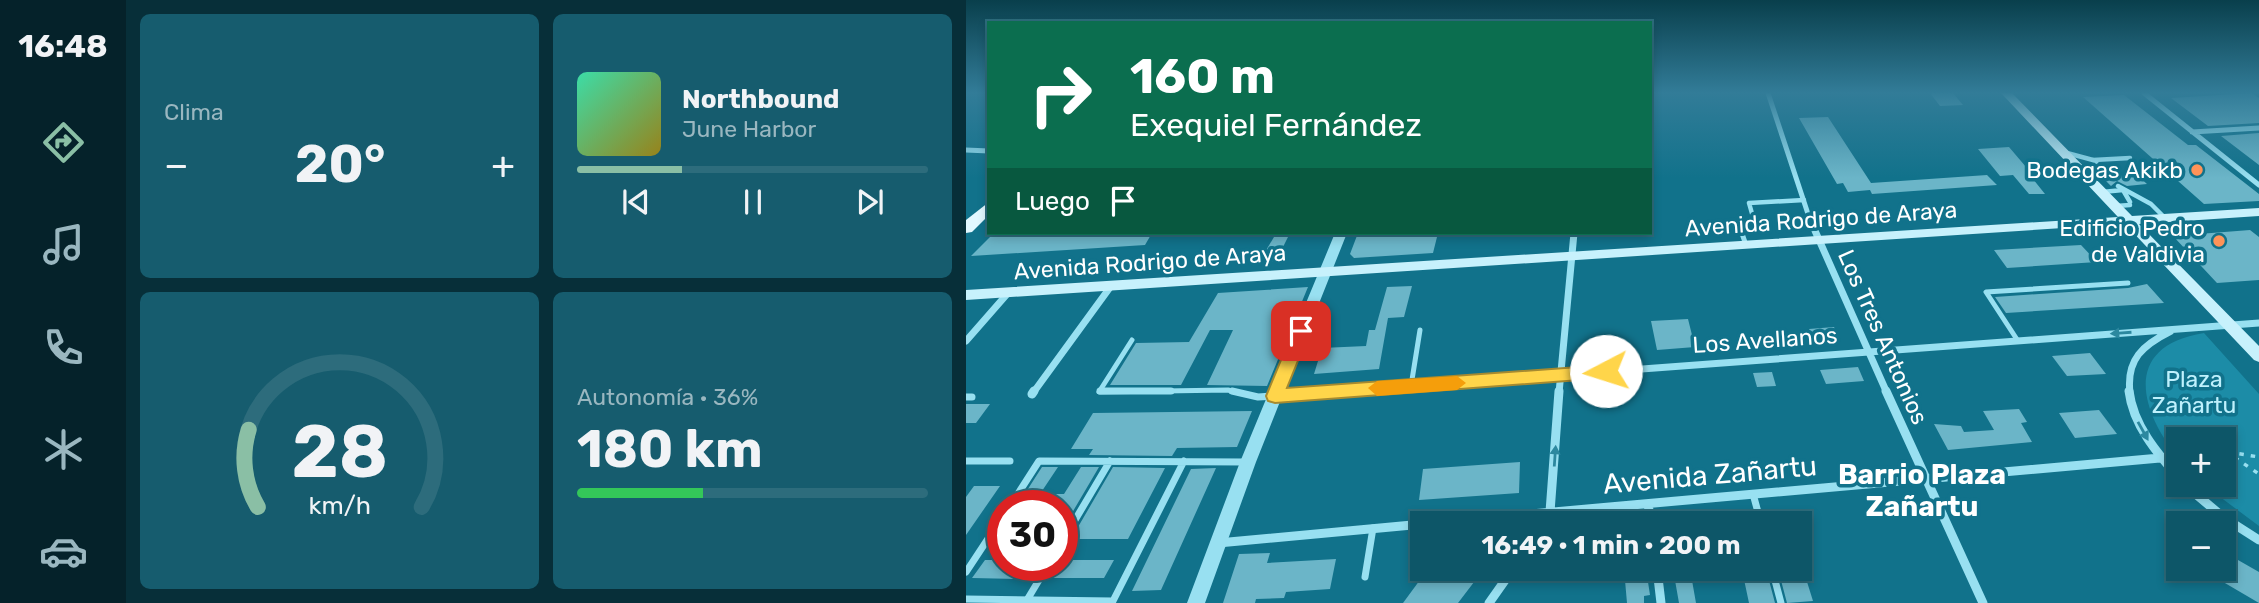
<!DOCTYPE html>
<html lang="es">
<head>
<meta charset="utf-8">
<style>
  :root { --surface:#0d5668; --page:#165c6e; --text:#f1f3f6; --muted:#9ab7c0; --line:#2d6c7c; --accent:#8abfa5 }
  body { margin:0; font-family:Rubik,sans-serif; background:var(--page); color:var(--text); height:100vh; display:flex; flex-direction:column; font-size:26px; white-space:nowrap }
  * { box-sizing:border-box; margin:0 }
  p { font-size:23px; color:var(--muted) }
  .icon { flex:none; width:38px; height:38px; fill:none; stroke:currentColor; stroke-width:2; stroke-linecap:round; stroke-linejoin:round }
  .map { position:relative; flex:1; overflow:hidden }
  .drawer { display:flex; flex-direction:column; gap:14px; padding:14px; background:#072f39; width:840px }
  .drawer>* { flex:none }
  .top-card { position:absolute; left:21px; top:21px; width:665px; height:214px; border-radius:0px; box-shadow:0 4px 10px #0003,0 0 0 2px var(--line); background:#0b6e4f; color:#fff; overflow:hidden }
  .fabs { position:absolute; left:1200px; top:427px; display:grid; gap:14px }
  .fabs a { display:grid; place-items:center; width:70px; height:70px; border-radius:0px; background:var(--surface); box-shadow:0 4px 10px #0003,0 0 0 2px var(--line); font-size:35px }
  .speed { position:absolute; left:21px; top:490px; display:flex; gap:14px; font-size:35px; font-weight:700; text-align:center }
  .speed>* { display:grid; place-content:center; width:91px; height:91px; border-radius:50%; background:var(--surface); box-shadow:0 4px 10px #0003,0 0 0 2px var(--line); line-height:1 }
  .speed .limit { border:10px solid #d22; background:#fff; color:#111 }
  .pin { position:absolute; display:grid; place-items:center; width:60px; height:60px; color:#fff; margin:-30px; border-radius:14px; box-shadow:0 4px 10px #0006 }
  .me { position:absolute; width:77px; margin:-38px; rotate:265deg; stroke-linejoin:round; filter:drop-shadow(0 0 5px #0008) }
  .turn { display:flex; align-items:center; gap:24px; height:147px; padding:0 28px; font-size:32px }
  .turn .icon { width:91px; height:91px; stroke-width:2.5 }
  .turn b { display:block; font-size:49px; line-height:60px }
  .then { display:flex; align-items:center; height:66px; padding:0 28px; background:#0003; gap:14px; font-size:26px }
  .big { font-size:52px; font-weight:700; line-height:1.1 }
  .drawer .widget { flex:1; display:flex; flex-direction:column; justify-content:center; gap:10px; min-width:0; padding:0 24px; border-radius:10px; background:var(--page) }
  .drawer .dial { align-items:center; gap:0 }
  .dial svg { height:182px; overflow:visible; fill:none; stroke:var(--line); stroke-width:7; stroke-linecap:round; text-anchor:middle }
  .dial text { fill:var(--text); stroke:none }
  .song { display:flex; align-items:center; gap:21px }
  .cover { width:84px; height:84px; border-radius:10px; background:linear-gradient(135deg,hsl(160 70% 55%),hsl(50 70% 35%)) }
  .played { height:7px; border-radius:4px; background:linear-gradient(90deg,var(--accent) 30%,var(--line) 30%) }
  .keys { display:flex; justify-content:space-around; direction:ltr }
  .heat { display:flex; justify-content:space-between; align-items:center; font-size:38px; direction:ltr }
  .charge { height:10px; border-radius:5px; background:linear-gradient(90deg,#34c759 36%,var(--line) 0) }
  .drawer .tiles { flex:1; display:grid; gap:14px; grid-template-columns:repeat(2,1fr) }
  .trip { position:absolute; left:444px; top:511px; width:402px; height:70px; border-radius:0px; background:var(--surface); box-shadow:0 4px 10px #0003,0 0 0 2px var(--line); font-weight:700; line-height:70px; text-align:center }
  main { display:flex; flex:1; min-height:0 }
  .menu { display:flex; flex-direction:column; width:126px; justify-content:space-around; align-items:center; background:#05222a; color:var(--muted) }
  .menu .icon { width:49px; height:49px }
  .menu .current { color:var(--accent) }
  .menu b { font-size:32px; color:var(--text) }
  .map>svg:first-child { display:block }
</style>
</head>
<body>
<main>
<nav class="menu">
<b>16:48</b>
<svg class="icon current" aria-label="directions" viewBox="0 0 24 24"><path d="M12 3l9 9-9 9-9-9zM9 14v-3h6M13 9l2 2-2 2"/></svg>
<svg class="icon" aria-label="music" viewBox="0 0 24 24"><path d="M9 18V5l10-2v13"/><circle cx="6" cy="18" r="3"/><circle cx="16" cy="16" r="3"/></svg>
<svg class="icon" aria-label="phone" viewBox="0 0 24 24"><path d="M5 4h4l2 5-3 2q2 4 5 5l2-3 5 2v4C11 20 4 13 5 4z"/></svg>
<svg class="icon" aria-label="climate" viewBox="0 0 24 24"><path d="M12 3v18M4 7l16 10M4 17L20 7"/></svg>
<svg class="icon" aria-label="car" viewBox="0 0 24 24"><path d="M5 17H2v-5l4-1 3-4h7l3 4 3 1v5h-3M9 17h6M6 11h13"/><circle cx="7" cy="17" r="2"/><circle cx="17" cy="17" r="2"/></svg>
</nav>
<section class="drawer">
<div class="tiles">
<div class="widget"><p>Clima</p>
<div class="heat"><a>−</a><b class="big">20°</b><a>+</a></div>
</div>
<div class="widget">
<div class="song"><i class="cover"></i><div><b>Northbound</b><p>June Harbor</p></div></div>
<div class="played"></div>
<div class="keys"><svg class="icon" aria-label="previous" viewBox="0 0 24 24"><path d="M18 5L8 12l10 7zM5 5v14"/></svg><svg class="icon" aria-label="pause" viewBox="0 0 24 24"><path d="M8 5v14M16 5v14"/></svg><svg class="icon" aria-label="next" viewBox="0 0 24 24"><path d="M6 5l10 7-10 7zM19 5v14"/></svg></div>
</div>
<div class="widget dial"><svg viewBox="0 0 100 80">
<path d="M14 69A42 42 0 1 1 86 69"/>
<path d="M14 69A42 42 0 0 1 10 35" stroke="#8abfa5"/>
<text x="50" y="56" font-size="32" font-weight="700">28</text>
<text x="50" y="72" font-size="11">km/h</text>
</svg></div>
<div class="widget"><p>Autonomía · 36%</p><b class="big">180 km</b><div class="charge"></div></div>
</div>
</section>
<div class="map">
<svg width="1293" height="603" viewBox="0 0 1293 603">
  <rect width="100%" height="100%" fill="#11728b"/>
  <path fill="#1c8ca7" d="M1238,333L1293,394V526L1238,485H1258V439H1213V459C1173,410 1156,346 1238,333Z"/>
  <path fill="#6bb5c8" d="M964,93H987L997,105L974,106Z
    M1286,93L1293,98V123L1242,126L1205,98Z
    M1158,95L1222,145H1230L1293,194V201L1238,204L1117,97Z
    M862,117L905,183L1021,175L1031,185L906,194L904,190L882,192L877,183L871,184L833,118Z
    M1293,133V165L1255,136Z
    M1043,147L1066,174H1063L1079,194H1063L1047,175L1034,176L1012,149Z
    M1170,174L1181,184L1161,186L1151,181L1145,186L1135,176L1142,181L1147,176Z
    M1284,230L1293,237V280L1251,283L1207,236Z
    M28,233H186L179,245L5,256Z
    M392,233H472L467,253L388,258L384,254Z
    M308,237H322L310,261L296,264L299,257H296Z
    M1115,245L1131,262L1041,268L1028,250Z
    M1181,284L1198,303L1040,313L1029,297L1162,288Z
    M446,286L438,317L422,318L413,369L348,374L356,348L400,346L403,330H409L421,287Z
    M342,287L301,386L241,385L267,330H244L215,385H144L170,343L223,342L252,293Z
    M722,319L729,347L691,350L685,321Z
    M868,327L873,338L848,340L843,329Z
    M1124,353L1140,374L1101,376L1086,356Z
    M892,367L898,381L860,384L854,370Z
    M806,372L810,386L791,387L787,373Z
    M0,404H24L10,423H0Z
    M1053,409L1061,422L1055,423L1066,442L982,450L968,424L995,426L998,432L1028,430L1017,411Z
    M1133,410L1151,434L1109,438L1093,413Z
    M286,411L271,447L211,448L206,456L123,455L127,449H105L127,413Z
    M554,462L553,493L453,500L457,469Z
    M76,467H92L74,494H98L115,467H133L96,530V506H51Z
    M147,467L199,468L162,539H105Z
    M250,468L195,590L166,591L225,469Z
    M8,486H34L0,535V497Z
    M1258,552L1293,572V603L1235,569H1258Z
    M304,553L301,563L370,559L364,589L320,592L318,598L290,599L289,603H257L273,554Z
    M19,560H37V565H67L58,579L6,578Z
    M97,560H148L138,578H86Z
    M462,569H518L492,603H437Z
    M658,569H680L684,595L678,596V603H661Z
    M707,569H724L730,603H713Z
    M800,569L809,603H783L776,570Z
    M812,569H837L847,601L821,603Z"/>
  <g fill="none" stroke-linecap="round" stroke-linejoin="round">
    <path stroke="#98e0f1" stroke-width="3.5" stroke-dasharray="4.5 7" stroke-linecap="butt" d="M1202,449H1213
      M1259,451L1293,474
      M1262,452L1293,457"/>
    <path stroke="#98e0f1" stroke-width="4.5" d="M1101,153L1127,160L1164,158
      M1127,160L1142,176
      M1115,171L1136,170
      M1152,186L1185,204L1199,218
      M1136,192L1157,190L1164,202
      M1150,206L1164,205
      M756,226L773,225
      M773,226L789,224L783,203L838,200"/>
    <path stroke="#98e0f1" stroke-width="5" d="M754,226L773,225
      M780,245L773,225L786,224
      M166,340L133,392L262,390L273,393
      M1052,341L1020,292L1162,283
      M445,386L454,330"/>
    <path stroke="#98e0f1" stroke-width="7" d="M134,391H205
      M266,391L292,397L308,396
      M0,397H6
      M0,461H44
      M787,494L795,523
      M44,506L73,461L279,462
      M96,542L144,461
      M806,569L815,603
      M0,572L37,516
      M399,577L407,528
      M0,599L147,601L218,461
      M61,600L82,565"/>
    <path stroke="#98e0f1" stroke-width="5" d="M802,93L846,226
      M1178,93L1293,185
      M1226,132L1293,128
      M0,150L23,151"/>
    <path stroke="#98e0f1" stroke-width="7" d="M846,224L921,393
      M0,341L42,293
      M67,393L145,286
      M354,393L1293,323
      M593,393L608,233
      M1164,393C1160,359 1177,345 1205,331"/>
    <path stroke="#98e0f1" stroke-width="9" d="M920,391L1017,603
      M1163,391C1167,425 1191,453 1213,478
      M66,394L68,391
      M309,396L378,391
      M1219,485L1257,517L1293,540
      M682,504L685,523
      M464,523L1194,458
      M580,523L584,512L593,391
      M252,543L457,524
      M691,569L695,603
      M523,603L547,569"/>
    <path fill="#98e0f1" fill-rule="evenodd" d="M369,233H381L290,462L239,603H221L274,462Z"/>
    <path fill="#c7f1fc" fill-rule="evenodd" d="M1035,93H1046L1166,216L1293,208V216L1173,224L1293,346V362L1288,360L1159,224L0,300V290L1152,217Z"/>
    <path fill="#e2f8ff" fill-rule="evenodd" d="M23,202V215L6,232L0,233V220Z"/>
  </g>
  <defs><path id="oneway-solid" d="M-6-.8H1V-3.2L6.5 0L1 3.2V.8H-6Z" transform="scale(1.75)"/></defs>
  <g fill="#2c889f">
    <use href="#oneway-solid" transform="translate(1155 333) rotate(176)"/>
    <use href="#oneway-solid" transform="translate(1177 431) rotate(61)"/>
    <use href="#oneway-solid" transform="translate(589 456) rotate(-86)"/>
  </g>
  <linearGradient id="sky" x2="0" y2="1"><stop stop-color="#093f4c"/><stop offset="0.52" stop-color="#327c98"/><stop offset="1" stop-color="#327c98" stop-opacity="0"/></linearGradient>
  <rect width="1293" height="178" fill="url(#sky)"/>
  <path fill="#ffd54a" stroke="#a68a30" stroke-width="2" d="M335,325L344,331L321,388L640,365L649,371L640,378L309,403L302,401L300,396L327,331Z"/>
  <path fill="#f59e0b" d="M491,376L500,383L491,390L411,396L402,388L411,381Z"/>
  <g fill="#ff9358" stroke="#11728b" stroke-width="2.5">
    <circle cx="1231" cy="170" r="7"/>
    <circle cx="1253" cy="241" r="7"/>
  </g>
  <g text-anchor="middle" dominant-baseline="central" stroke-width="7" stroke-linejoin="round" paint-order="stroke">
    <g font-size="23" fill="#fff" stroke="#11728b" text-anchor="end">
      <text x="1217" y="170">Bodegas Akikb</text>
      <text x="1239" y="228">Edificio Pedro<tspan x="1239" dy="26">de Valdivia</tspan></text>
    </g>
    <g font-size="23" fill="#fff" stroke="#11728b">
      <text transform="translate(855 219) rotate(-4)">Avenida Rodrigo de Araya</text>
      <text transform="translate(184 262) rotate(-4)">Avenida Rodrigo de Araya</text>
      <text transform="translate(917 337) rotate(66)">Los Tres Antonios</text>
      <text transform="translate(799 340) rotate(-4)">Los Avellanos</text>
    </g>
    <g font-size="23" fill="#bff1fd" stroke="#11728b">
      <text x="1228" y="379">Plaza<tspan x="1228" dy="26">Zañartu</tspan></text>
    </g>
    <g font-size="28" font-weight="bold" fill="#fff" stroke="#11728b">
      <text x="956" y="474">Barrio Plaza<tspan x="956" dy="32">Zañartu</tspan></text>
    </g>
    <g font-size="28" fill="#fff" stroke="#11728b">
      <text transform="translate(744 475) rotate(-5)">Avenida Zañartu</text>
    </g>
  </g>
</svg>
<div class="fabs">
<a>+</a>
<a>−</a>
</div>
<div class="speed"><div class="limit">30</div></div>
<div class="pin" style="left:335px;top:331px;background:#d93025"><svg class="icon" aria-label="arrive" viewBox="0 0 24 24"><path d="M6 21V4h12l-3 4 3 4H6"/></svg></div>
<svg class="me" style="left:640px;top:371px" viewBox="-20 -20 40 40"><circle r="19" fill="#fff"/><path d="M0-13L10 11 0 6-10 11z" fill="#ffd54a"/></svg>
<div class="trip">16:49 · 1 min · 200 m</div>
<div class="top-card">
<div class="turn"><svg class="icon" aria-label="right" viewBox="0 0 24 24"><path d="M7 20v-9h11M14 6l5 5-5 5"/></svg><div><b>160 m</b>Exequiel Fernández</div></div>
<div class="then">Luego<svg class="icon" aria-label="arrive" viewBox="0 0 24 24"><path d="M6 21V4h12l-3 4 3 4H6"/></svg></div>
</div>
</div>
</main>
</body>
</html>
